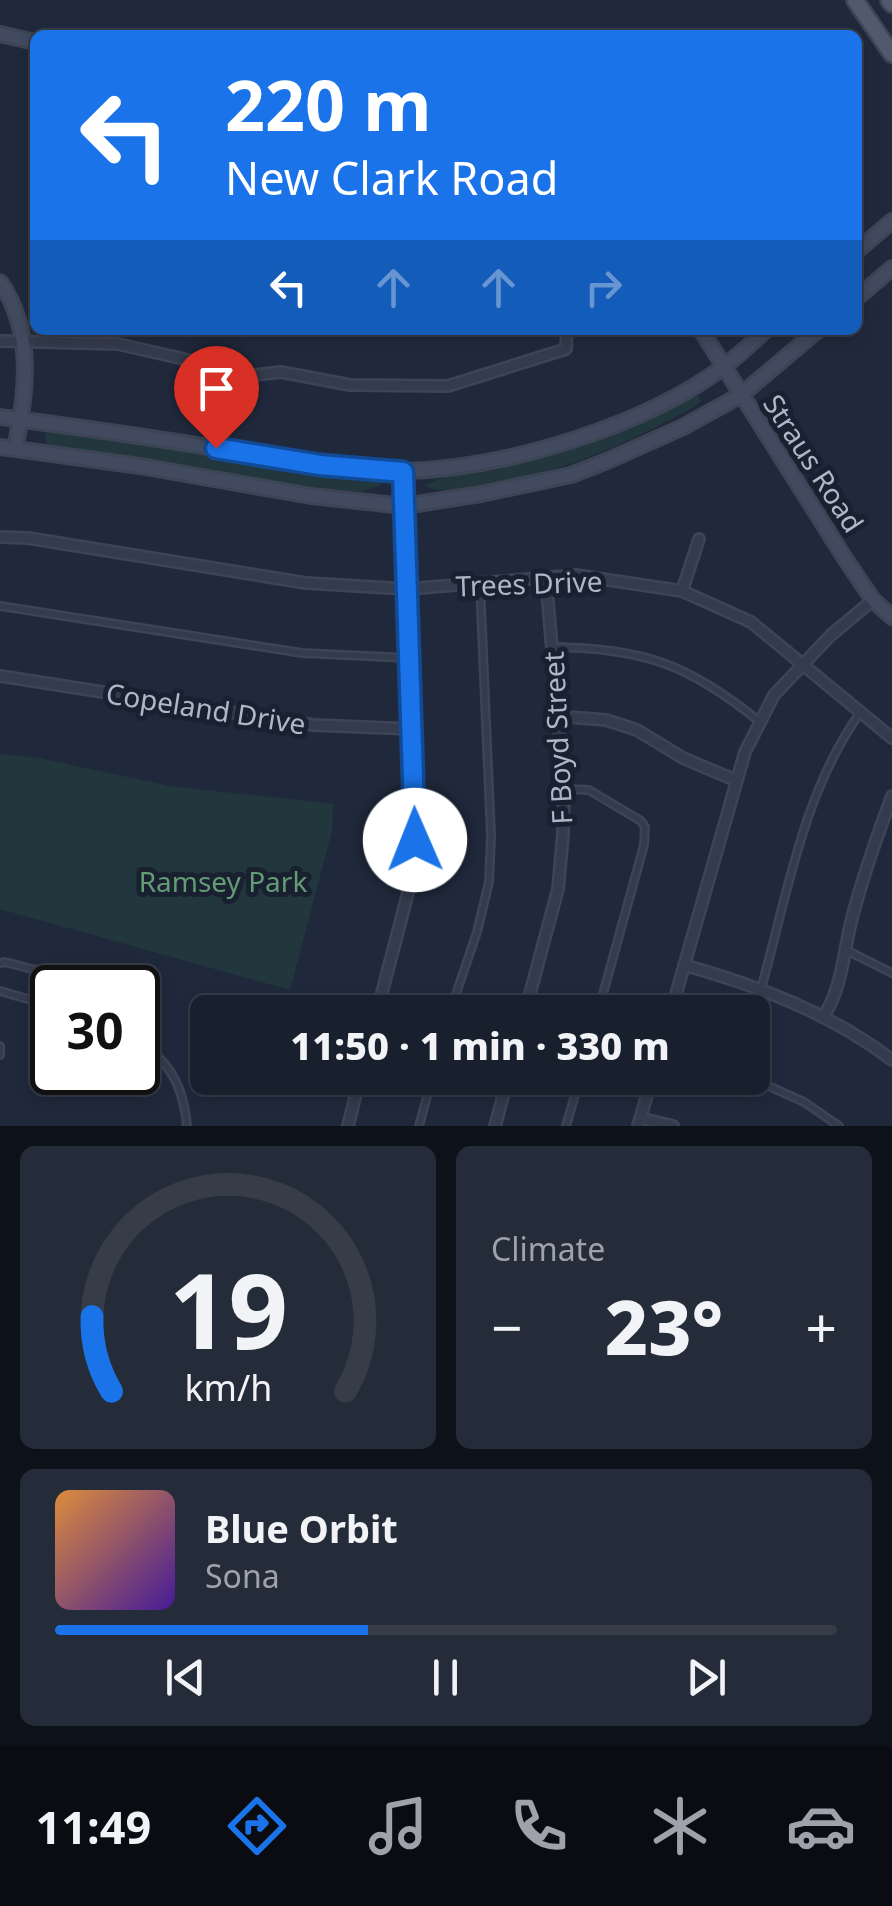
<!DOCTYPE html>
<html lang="en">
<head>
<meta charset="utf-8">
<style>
  :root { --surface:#181f2d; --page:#252c39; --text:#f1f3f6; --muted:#9fa2aa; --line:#363d49; --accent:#1a73e8 }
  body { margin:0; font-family:"Noto Sans",sans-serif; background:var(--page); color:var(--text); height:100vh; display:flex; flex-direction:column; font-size:38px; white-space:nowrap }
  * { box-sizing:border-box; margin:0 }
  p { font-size:32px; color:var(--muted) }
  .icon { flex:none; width:55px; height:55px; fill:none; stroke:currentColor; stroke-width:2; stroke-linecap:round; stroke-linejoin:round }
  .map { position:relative; height:1126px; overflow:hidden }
  .details { display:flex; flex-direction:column; gap:20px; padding:20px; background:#0d1119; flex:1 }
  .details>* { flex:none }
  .guide { position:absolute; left:30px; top:30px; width:832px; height:305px; border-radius:15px; box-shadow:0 5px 15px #0003,0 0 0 2px var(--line); background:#1a73e8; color:#fff; overflow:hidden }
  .speed { position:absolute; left:30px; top:965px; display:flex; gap:20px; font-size:50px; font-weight:700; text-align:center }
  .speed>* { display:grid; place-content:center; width:130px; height:130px; border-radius:50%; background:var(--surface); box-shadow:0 5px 15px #0003,0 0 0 2px var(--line); line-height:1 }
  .speed .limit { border:5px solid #111; border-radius:15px; background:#fff; color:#111 }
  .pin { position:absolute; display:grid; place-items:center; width:85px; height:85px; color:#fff; margin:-102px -42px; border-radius:50% 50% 50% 0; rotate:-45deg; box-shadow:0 0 10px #0007 }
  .pin .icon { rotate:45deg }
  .me { position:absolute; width:110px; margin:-55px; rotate:359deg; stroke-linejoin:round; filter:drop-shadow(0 0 8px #0008) }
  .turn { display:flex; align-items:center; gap:35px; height:210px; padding:0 30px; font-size:45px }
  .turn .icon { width:130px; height:130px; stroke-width:2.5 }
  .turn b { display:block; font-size:70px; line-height:85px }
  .lanes { display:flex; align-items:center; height:95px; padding:0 30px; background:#0003; justify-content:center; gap:50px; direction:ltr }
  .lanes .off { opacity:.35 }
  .big { font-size:75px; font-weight:800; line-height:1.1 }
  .details .tile { flex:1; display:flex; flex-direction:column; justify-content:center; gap:15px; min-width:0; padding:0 35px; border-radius:15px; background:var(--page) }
  .details .dial { align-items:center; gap:0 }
  .dial svg { height:260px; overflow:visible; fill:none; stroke:var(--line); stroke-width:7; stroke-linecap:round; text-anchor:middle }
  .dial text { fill:var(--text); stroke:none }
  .song { display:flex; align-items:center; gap:30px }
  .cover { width:120px; height:120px; border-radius:15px; background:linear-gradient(135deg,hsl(30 70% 55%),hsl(260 70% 35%)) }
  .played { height:10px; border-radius:5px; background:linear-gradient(90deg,var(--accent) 40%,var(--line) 40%) }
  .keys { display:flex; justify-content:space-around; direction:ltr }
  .heat { display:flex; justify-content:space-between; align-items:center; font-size:55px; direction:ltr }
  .details .tiles { flex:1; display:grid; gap:20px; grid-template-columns:1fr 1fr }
  .tile:last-child { grid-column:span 2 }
  .trip { position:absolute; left:190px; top:995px; width:580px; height:100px; border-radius:15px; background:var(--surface); box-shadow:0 5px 15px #0003,0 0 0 2px var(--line); font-weight:800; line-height:100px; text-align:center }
  .tab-bar { display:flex; height:160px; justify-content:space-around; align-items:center; background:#0a0c12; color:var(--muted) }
  .tab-bar .icon { width:70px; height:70px }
  .tab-bar .selected { color:var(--accent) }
  .tab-bar b { font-size:45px; color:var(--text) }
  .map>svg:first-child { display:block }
</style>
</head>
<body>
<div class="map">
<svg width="892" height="1126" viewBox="0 0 892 1126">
  <rect width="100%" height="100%" fill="#20293c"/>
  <path fill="#22373d" d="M696,393L701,401L692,408C625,445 559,474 483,485C463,488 442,494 423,486L444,477L497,470L598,438Z
    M56,430L295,468L361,475L383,484L362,492L307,488L68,450L45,443L46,431Z
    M0,754L39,758L169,786L333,804L332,831L290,990L0,909Z"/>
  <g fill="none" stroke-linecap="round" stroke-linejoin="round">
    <g stroke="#3d4455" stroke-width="10">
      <path id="lane" d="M0,606L302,653L408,658
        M553,647C644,648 690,665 760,722
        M564,789L589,790L641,821L645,827L644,845L598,1012
        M846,950L892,973
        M0,963L5,962L105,988
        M761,989C787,896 803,792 860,713
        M0,991L52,1006
        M138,996V999
        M450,1012L477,932L489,882L491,836L480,585
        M138,1036C169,1065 183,1082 187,1126
        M0,1046V1055
        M751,1078L804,1102L839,1126
        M419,1126L432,1078
        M566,1126L580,1078"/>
    </g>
    <g stroke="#3d4455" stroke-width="14">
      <path id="street" d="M0,341L118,344L254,375L281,372L350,385L448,386L566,349L567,330
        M0,537L28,538L306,583L408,589L576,575L682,591L751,622L892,738
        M682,591L699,539
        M0,676L313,725L413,729
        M556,716L606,720L637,730L683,758L735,780
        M684,965C759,986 830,1013 892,1060
        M377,1012L410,885L415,840L403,472
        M525,1012L558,889L563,834L564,789L546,579
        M671,1012L745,752L774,695L831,635L873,600
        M824,1016C843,985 843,953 852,918C863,876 877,836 892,796
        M640,1118L673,1126
        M348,1126L360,1078
        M495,1126L508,1078
        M638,1126L652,1078"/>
    </g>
    <g stroke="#3d4455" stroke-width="18">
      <path id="secondary" d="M0,34L35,42
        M858,250L892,221
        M0,282C34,331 27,392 15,448
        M858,297L892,268
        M701,330L844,557L873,600L892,617
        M0,417C78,427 155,438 233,451C289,460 348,473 406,471C506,468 646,426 726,365C740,354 753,342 766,330
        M0,447L140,466L311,496L404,506L481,494L571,475L607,461L683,427L741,395L818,330"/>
    </g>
    <g stroke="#3d4455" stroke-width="20">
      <path id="primary" d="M855,0L892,54
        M889,0L892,4"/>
    </g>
    <use href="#lane" stroke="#343b4c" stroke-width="5"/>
    <use href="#street" stroke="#343b4c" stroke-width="9"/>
    <use href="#secondary" stroke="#414a5f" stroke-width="12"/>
    <use href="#primary" stroke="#515a6c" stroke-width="15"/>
  </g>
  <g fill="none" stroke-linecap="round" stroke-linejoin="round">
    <g stroke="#114b97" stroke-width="25">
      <path id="route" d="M216,448L320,465L403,472L415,840"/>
    </g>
    <use href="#route" stroke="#1a73e8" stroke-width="18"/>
  </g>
  <g text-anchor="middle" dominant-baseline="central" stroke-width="10" stroke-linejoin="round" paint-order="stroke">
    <g font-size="28" fill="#aeb6c8" stroke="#192030">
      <text transform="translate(814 463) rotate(57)">Straus Road</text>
      <text transform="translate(529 583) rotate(-2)">Trees Drive</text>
      <text transform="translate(206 708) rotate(9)">Copeland Drive</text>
      <text transform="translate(557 738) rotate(-93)">F Boyd Street</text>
    </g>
    <g font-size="28" fill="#639b75" stroke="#192030">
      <text x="223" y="881">Ramsey Park</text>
    </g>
  </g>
</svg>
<div class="speed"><div class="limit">30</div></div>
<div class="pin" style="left:216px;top:448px;background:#d93025"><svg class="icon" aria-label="arrive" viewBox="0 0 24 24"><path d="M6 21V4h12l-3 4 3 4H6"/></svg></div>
<svg class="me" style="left:415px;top:840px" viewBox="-20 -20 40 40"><circle r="19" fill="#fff"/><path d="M0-13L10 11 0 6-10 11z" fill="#1a73e8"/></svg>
<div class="trip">11:50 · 1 min · 330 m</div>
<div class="guide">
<div class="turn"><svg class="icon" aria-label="left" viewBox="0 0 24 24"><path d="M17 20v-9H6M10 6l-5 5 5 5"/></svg><div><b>220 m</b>New Clark Road</div></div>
<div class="lanes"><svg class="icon" aria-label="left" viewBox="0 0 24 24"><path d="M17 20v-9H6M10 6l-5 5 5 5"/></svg><svg class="icon off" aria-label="ahead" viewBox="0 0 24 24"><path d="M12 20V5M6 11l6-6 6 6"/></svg><svg class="icon off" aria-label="ahead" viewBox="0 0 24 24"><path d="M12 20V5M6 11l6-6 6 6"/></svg><svg class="icon off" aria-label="right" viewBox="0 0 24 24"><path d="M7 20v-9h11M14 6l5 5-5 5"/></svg></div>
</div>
</div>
<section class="details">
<div class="tiles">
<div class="tile dial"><svg viewBox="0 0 100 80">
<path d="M14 69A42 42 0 1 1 86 69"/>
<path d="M14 69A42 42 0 0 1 8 46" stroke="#1a73e8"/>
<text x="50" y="56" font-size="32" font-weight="700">19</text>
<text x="50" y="72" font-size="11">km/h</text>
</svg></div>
<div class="tile"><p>Climate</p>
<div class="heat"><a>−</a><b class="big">23°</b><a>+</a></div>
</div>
<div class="tile">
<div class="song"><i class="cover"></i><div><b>Blue Orbit</b><p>Sona</p></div></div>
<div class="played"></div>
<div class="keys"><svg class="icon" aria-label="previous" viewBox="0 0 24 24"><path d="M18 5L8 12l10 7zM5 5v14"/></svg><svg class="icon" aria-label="pause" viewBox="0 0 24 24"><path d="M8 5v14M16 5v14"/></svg><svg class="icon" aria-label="next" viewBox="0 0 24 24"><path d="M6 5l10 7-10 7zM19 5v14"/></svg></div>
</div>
</div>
</section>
<nav class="tab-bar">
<b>11:49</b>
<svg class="icon selected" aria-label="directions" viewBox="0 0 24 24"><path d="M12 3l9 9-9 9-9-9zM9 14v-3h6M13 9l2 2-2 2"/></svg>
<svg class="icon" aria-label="music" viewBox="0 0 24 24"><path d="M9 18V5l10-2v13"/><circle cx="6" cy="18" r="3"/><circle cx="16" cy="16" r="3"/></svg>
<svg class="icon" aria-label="phone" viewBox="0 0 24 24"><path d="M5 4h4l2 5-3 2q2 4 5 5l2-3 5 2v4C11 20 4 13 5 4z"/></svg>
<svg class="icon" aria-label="climate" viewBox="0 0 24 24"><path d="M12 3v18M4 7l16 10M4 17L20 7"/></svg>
<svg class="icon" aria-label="car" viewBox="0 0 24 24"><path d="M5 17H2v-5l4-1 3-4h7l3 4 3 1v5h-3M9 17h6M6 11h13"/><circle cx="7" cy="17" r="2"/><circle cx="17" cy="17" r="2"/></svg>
</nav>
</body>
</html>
